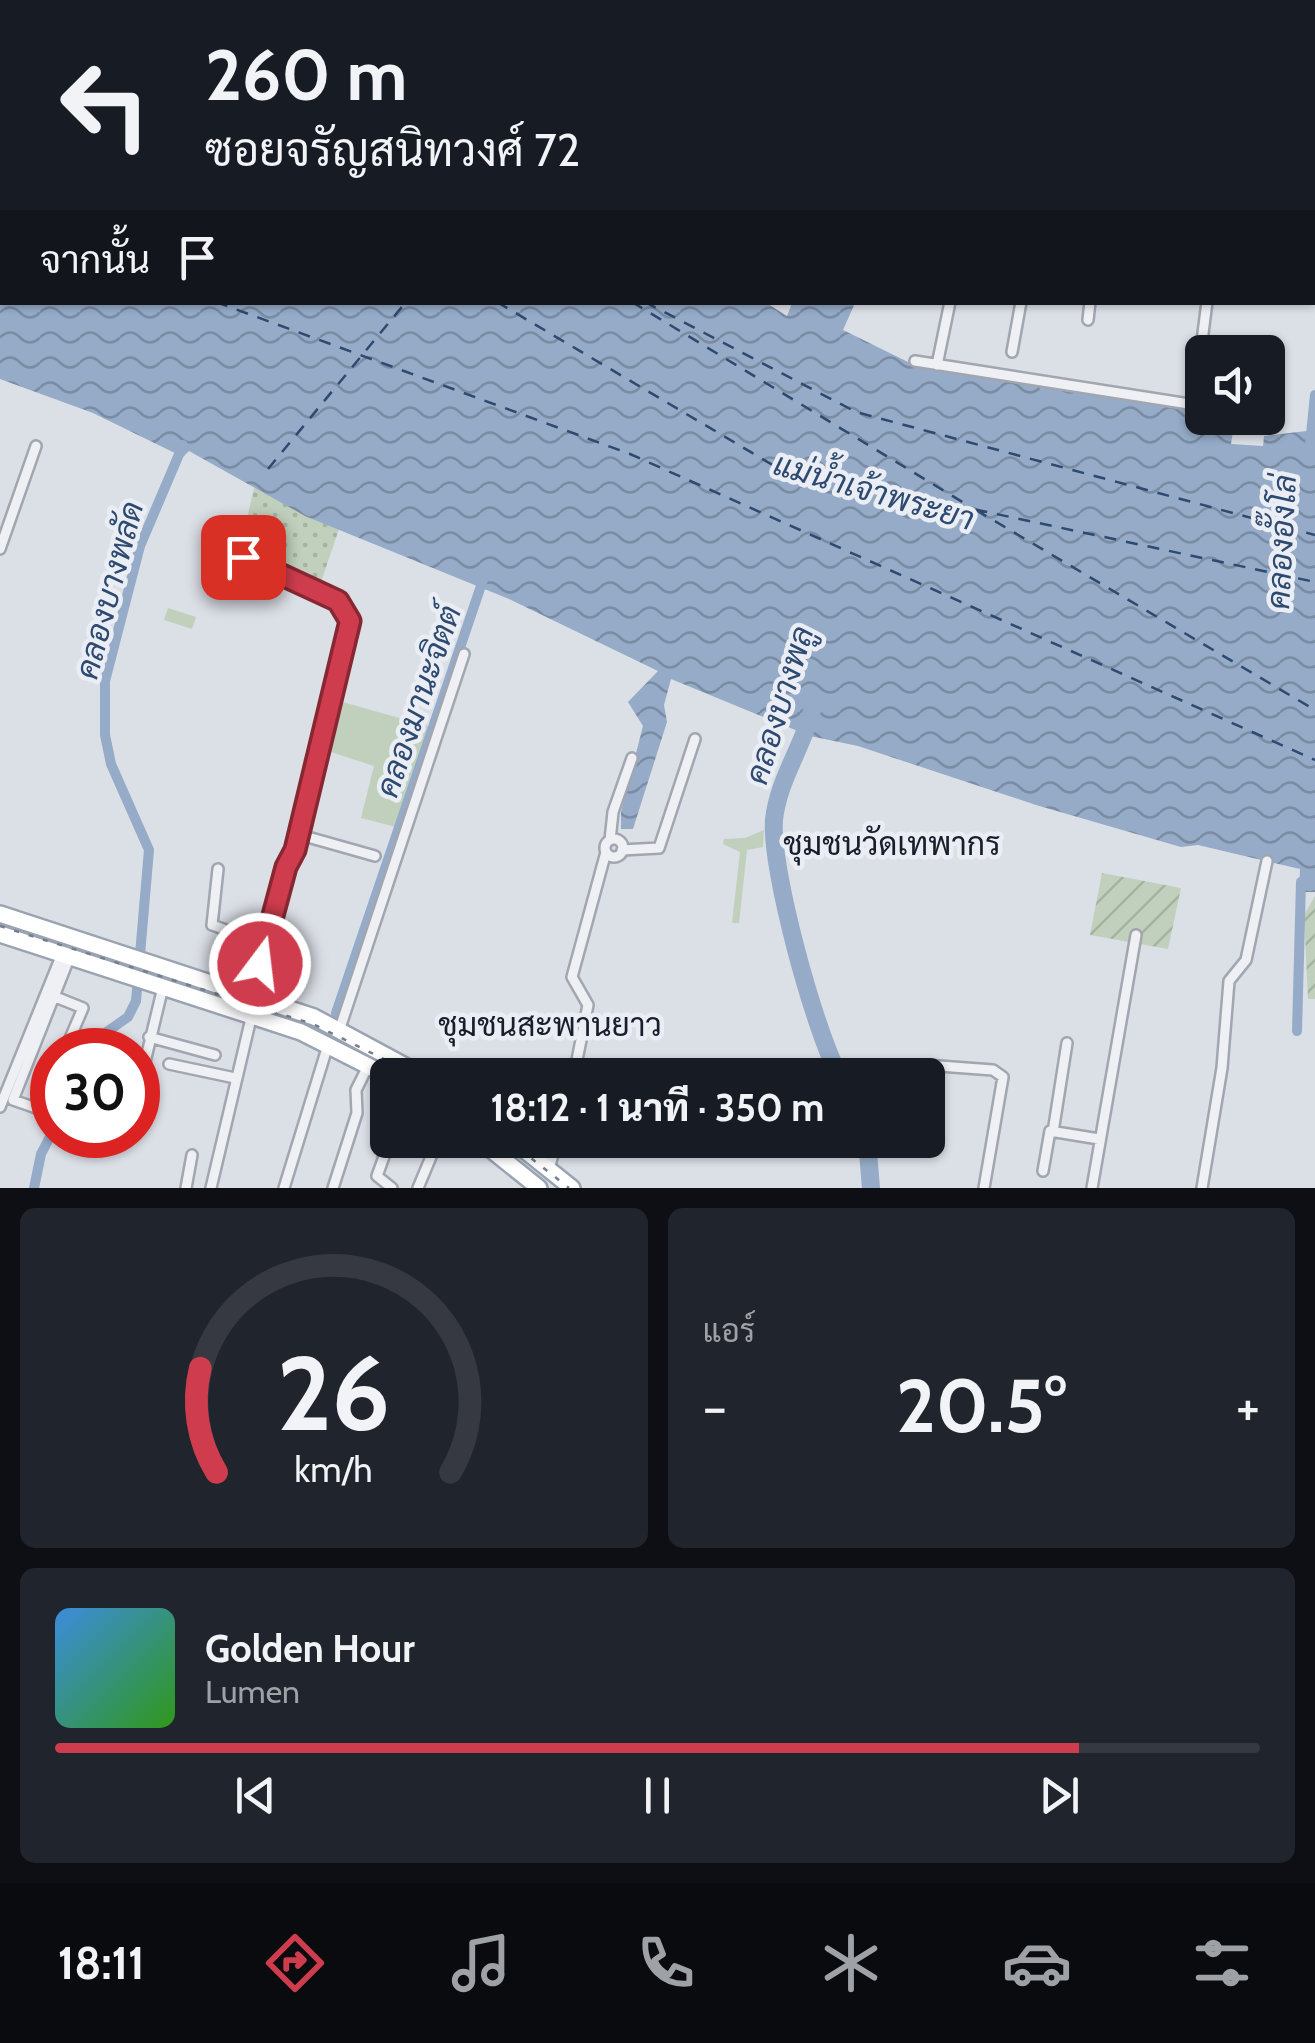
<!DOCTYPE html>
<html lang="th">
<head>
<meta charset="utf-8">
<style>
  :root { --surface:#171b24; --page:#20242c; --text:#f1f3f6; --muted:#9ea1a6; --line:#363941; --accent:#cf3c4d }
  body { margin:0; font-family:Cabin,Sarabun,sans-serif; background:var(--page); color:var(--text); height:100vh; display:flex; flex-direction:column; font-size:38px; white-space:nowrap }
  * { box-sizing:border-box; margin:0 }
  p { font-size:32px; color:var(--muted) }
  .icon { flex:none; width:55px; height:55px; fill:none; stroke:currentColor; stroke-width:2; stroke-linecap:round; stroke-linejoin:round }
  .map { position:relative; height:1188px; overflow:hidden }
  .details { display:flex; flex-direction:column; gap:20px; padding:20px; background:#0d0f14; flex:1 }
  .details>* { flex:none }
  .hud { position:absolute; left:0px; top:0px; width:1315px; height:305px; box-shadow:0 2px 8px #0004; background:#171b24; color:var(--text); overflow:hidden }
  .tools { position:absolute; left:1185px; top:335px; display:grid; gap:20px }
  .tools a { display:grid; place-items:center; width:100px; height:100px; border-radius:15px; background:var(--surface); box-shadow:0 2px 8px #0004; font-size:50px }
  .speed { position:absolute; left:30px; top:1028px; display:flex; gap:20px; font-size:50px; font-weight:700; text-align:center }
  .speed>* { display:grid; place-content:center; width:130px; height:130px; border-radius:50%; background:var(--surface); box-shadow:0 2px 8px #0004; line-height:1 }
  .speed .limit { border:15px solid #d22; background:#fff; color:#111 }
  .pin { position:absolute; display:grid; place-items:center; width:85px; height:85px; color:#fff; margin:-42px; border-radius:20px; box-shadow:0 5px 15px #0006 }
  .me { position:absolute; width:110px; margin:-55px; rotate:15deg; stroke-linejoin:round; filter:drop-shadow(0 0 8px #0008) }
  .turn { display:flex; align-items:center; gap:35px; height:210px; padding:0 40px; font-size:45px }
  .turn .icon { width:130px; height:130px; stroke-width:2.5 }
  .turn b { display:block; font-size:70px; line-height:85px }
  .then { display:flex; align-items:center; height:95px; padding:0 40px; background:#0003; gap:20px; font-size:38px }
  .big { font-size:75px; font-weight:800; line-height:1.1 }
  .details .card { flex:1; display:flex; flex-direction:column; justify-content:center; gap:15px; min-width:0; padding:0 35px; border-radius:15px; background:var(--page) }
  .details .dial { align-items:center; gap:0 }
  .dial svg { height:260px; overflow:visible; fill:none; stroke:var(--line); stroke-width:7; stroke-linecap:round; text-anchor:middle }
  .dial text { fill:var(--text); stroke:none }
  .song { display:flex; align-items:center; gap:30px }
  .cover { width:120px; height:120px; border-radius:15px; background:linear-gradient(135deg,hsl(210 70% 55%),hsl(110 70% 35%)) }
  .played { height:10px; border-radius:5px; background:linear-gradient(90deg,var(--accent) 85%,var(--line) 85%) }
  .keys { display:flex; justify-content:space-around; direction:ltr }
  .heat { display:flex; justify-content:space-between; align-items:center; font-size:55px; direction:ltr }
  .details .tiles { flex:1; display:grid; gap:20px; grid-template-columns:1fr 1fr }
  .card:last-child { grid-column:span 2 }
  .trip { position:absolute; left:370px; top:1058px; width:575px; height:100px; border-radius:15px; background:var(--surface); box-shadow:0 2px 8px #0004; font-weight:800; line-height:100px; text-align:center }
  .tab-bar { display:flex; height:160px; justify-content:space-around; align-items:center; background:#090b0e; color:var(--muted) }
  .tab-bar .icon { width:70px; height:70px }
  .tab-bar .selected { color:var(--accent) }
  .tab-bar b { font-size:45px; color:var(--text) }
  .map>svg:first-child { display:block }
</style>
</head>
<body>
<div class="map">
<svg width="1315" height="1188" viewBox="0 0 1315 1188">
  <defs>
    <pattern id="park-dots" width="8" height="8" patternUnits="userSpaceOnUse" patternTransform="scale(2.5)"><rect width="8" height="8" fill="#c0d0bc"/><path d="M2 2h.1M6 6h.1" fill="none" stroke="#a5b3a2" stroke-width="1.8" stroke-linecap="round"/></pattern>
    <pattern id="garden-furrows" width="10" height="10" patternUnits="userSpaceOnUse" patternTransform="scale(2.5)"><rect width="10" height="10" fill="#c0d0bc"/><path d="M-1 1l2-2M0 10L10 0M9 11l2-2" fill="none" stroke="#a5b3a2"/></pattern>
    <pattern id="water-waves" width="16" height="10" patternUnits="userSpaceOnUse" patternTransform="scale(2.5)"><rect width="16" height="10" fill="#95abc7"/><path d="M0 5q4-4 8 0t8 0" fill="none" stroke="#798ca3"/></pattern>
  </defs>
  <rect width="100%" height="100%" fill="#dbdfe6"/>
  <path fill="#c0d0bc" d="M168,608L196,617L192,629L164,620Z
    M339,701L431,727L396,827L361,818L374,766L325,750Z
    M764,830L763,847L747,850L739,923H732L740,852L723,844L724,839L745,838Z"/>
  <path fill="url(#park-dots)" d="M254,488L339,529L319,588L239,553Z"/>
  <path fill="url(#garden-furrows)" d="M1102,873L1181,888L1168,949L1090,935Z
    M1315,896V999H1308L1304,915Z"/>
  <path fill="url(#water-waves)" d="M0,0L95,2H2V302H765L787,316L792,303H855L843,330L910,363L1202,411V418H1224L1223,429L1233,431L1231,444L1263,446L1264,436L1315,430V892H1299L1300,869L1198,845L1181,847L1036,805L858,746L810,736L671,679L664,705L667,722L633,829H621V812L643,726L628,702L658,671L509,599L305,516L189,451L183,457L93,413L0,379Z"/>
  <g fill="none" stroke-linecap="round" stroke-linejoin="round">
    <path stroke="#95abc7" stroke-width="10" d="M1310,444L1315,395
      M336,1013L485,574
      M1297,1031L1301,882
      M81,1050L128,1017L136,1001L149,850L111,764L105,735V681L140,546L183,445
      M34,1188L41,1154L52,1133"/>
    <path stroke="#95abc7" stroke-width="18" d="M812,711C802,748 778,781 774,820C770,868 815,1032 839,1075
      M867,1140L871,1188"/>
    <path stroke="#2f4a70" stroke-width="2.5" stroke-dasharray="12 10" stroke-linecap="butt" d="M0,33L2,34
      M0,54L2,55
      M0,69L2,70
      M0,224L2,225
      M216,302L630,454L1315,760
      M497,302L776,467L1315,582
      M632,302L969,506
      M645,302L856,412L1315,535
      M268,469L406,302
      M976,510L1315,710"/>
    <g stroke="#a1a6b0" stroke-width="14">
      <path id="street" d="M1088,320L1090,302
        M1012,352L1021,302
        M915,361L1202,406
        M937,365L950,302
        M1194,404L1207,302
        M0,549L36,446
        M243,557L338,601L350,621L257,996
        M297,834L375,856
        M605 848a9 9 0 1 1 18 0a9 9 0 1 1-18 0Z
        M610,840L613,812L632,758
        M622,850L659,848L695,739
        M218,869L212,925L269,945
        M261,962L291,857
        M53,996L83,1008L65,1050
        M340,1028L464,654
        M149,1037L215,1055
        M169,1064L235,1078
        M926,1065L993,1070L1003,1077L984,1188
        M574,1075L588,1005L572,977L606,852
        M52,1078L39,1109L13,1100L70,956
        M138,1091L163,987
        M0,1107L62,954
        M1053,1132L1067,1043
        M390,1140L377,1176L392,1188
        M410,1140L430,1152
        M549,1169L557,1140
        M1043,1171L1050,1131L1099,1139
        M186,1188L192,1155
        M211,1188L252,1014
        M284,1188L328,1045
        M333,1188L357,1113L356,1090L368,1066
        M418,1188L438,1140
        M1092,1188L1136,935
        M1202,1188L1222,1068L1229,981L1246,960L1267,861"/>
    </g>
    <g stroke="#9aa3b2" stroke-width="20">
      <path id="primary" d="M0,914L314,1017L422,1075
        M0,934L301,1032L388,1076
        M479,1140L539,1188
        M512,1140L572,1188"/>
    </g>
    <use href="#street" stroke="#eef0f4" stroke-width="9"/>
    <path stroke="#fff" stroke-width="14" d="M535,2V0
      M1251,2V0
      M1312,134H1315"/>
    <use href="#primary" stroke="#fff" stroke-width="15"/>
    <path stroke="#757e8f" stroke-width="2.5" stroke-dasharray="5 10" stroke-linecap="butt" d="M0,926L313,1024L416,1075
      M508,1140L569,1188"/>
  </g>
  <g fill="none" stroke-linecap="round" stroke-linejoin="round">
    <g stroke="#872732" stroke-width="25">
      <path id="route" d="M243,557L338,601L350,621L295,850L286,867L260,964"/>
    </g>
    <use href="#route" stroke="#cf3c4d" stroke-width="18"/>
  </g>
  <g text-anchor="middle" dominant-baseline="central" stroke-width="9" stroke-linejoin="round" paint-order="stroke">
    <g font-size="32" font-style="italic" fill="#2f4a70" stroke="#eaeef4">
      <text transform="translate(874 491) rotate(16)">แม่น้ำเจ้าพระยา</text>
      <text transform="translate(1281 542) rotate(-87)">คลองอั๊งโล่</text>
      <text transform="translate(109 590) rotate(-75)">คลองบางพลัด</text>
      <text transform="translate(418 701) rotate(-71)">คลองมานะจิตต์</text>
      <text transform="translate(779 705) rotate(-73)">คลองบางพลู</text>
    </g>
    <g font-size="32" fill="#181e2c" stroke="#eaeef4">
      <text x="892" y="843">ชุมชนวัดเทพากร</text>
      <text x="550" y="1024">ชุมชนสะพานยาว</text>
    </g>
  </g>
</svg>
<div class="tools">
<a><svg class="icon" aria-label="sound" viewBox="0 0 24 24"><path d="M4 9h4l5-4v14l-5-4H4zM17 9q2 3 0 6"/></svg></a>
</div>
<div class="speed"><div class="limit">30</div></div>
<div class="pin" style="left:243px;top:557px;background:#d93025"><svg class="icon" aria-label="arrive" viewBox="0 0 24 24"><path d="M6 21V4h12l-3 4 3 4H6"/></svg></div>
<svg class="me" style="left:260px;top:964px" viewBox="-20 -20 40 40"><circle r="17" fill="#cf3c4d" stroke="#fff" stroke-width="3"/><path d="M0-11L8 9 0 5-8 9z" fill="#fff"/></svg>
<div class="trip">18:12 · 1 นาที · 350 m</div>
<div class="hud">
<div class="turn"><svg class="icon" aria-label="left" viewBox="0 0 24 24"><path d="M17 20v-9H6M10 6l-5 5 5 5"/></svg><div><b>260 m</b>ซอยจรัญสนิทวงศ์ 72</div></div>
<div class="then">จากนั้น<svg class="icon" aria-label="arrive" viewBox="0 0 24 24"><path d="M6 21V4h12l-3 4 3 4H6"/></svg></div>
</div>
</div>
<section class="details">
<div class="tiles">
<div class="card dial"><svg viewBox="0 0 100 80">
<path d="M14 69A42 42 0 1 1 86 69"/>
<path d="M14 69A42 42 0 0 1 9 37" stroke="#cf3c4d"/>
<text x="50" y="56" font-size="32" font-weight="700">26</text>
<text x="50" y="72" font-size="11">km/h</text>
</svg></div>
<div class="card"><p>แอร์</p>
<div class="heat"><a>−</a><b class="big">20.5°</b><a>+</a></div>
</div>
<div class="card">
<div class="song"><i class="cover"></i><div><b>Golden Hour</b><p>Lumen</p></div></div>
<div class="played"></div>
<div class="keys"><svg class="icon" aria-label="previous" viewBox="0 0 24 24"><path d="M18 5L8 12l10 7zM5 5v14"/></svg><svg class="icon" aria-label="pause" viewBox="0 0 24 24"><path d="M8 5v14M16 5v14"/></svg><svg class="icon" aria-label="next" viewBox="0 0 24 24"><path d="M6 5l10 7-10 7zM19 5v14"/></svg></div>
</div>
</div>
</section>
<nav class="tab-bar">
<b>18:11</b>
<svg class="icon selected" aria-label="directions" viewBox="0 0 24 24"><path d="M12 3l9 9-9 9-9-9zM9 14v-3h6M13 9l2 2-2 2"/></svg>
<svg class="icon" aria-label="music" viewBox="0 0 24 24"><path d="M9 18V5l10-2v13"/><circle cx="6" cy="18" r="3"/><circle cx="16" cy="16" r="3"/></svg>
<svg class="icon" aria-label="phone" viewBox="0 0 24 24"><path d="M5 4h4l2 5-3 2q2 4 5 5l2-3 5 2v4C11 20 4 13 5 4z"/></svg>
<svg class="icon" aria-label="climate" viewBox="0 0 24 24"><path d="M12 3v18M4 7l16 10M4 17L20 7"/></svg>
<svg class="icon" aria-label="car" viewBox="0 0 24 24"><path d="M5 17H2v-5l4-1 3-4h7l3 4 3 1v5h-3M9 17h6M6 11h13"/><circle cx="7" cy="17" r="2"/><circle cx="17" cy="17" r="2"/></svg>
<svg class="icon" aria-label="filters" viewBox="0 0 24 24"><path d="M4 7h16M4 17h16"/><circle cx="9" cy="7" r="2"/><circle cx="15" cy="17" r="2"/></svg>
</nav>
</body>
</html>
